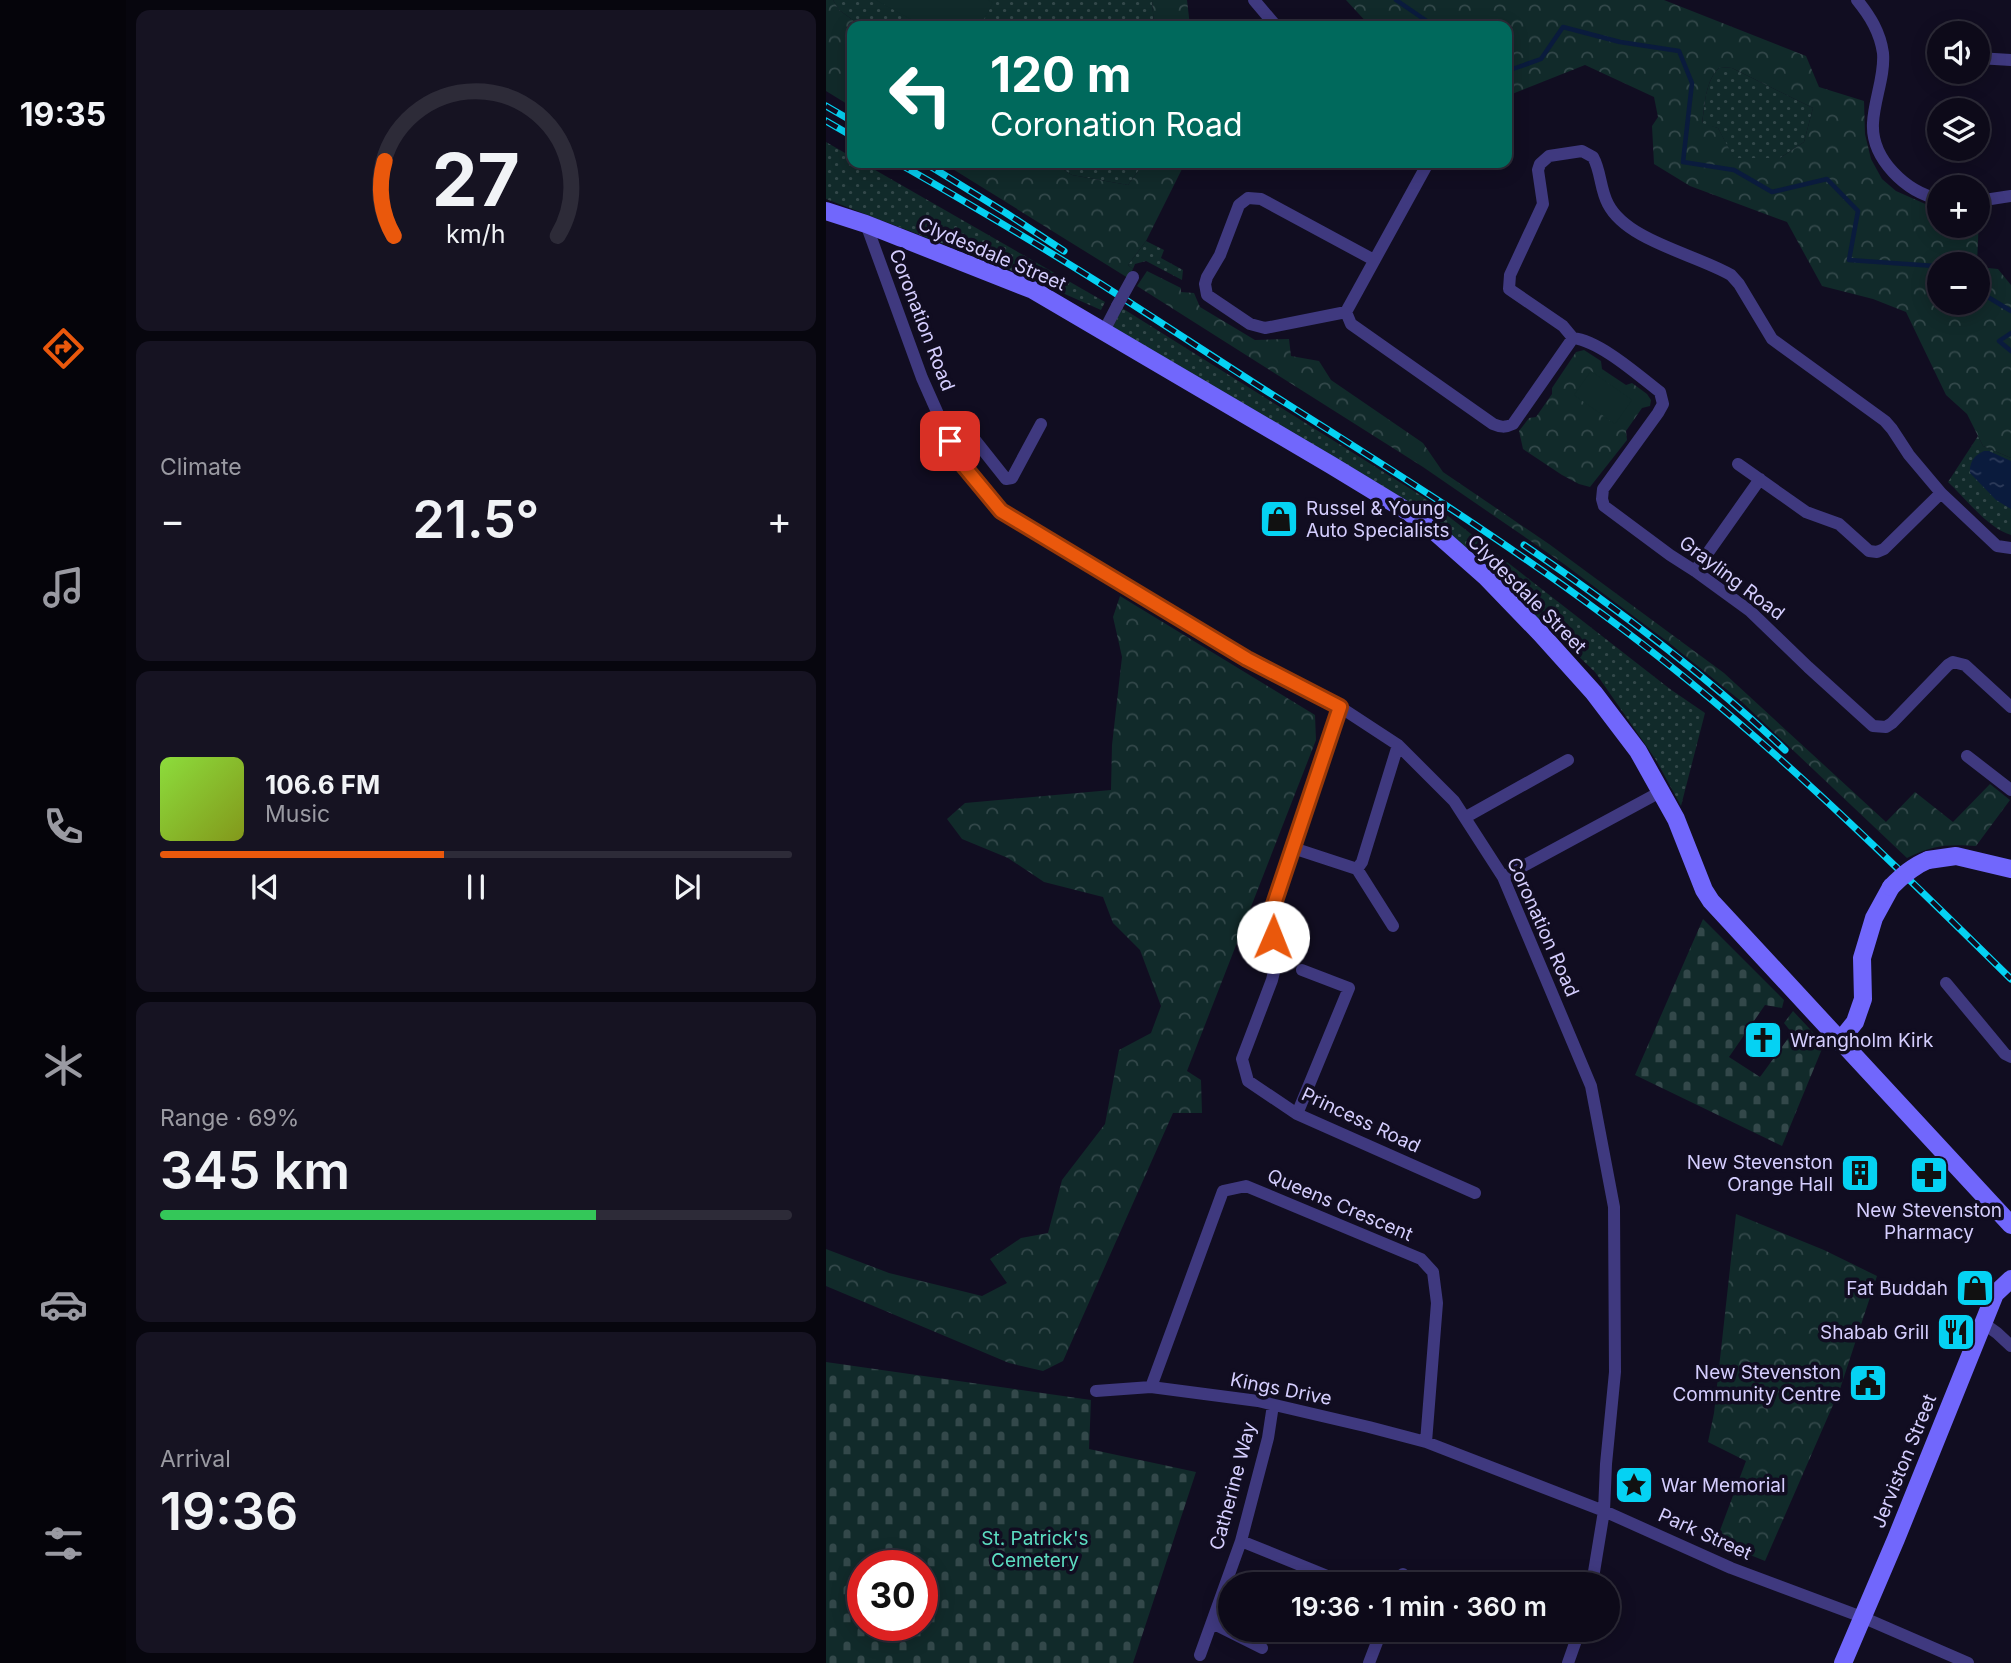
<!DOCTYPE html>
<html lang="en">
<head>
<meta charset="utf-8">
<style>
  :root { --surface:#0d0a19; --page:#161322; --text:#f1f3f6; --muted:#9a9aa2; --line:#2d2b38; --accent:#ea580c }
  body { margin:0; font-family:Inter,sans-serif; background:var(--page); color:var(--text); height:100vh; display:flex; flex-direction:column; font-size:26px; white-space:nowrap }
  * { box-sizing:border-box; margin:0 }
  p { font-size:23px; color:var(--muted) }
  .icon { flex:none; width:38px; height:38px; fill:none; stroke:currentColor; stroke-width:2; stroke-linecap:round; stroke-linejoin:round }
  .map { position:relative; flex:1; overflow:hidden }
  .details { display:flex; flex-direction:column; gap:10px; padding:10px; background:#07060e; width:700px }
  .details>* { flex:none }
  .top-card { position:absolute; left:21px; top:21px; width:665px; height:147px; border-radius:14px; box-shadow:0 4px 18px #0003,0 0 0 2px var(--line); background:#00695c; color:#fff; overflow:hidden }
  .tools { position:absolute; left:1101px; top:21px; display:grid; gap:14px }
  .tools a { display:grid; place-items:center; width:63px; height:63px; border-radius:50%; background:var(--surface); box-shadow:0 4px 18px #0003,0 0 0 2px var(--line); font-size:35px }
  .speed { position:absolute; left:21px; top:1550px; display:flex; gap:14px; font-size:35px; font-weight:700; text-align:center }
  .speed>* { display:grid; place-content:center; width:91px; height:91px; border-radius:50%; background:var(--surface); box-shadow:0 4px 18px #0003,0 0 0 2px var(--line); line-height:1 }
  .speed .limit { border:10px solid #d22; background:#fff; color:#111 }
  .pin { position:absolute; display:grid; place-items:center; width:60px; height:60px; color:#fff; margin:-30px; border-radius:14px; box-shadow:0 4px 10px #0006 }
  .me { position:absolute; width:77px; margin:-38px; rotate:1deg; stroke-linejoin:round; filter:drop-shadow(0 0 5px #0008) }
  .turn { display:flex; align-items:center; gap:24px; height:147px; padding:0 28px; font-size:32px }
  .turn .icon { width:91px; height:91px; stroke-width:2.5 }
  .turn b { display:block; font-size:49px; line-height:60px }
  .big { font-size:52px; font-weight:600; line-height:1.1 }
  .details .card { flex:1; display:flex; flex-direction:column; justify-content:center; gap:10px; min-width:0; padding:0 24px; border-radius:14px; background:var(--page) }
  .details .dial { align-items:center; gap:0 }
  .dial svg { height:182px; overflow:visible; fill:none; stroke:var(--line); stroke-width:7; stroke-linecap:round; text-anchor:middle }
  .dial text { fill:var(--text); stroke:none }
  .song { display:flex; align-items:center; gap:21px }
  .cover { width:84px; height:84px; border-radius:10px; background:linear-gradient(135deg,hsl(90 70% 55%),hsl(70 70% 35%)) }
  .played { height:7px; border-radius:4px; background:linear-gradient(90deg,var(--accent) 45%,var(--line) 45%) }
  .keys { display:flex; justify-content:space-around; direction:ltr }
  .heat { display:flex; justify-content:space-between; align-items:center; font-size:38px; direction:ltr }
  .charge { height:10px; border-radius:5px; background:linear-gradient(90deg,#34c759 69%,var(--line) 0) }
  .trip { position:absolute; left:392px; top:1572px; width:402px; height:70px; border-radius:35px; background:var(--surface); box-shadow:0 4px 18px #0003,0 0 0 2px var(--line); font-weight:600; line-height:70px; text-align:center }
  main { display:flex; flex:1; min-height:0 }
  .tabs { display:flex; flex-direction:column; width:126px; justify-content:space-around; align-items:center; background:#05040a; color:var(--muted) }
  .tabs .icon { width:49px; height:49px }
  .tabs .active { color:var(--accent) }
  .tabs b { font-size:32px; color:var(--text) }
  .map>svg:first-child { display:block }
</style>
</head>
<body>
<main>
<nav class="tabs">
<b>19:35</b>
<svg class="icon active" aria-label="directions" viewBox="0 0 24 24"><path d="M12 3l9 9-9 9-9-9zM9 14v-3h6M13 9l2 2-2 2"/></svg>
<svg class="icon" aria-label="music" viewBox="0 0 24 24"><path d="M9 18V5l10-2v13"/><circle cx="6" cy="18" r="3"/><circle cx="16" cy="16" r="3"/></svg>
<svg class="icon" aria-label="phone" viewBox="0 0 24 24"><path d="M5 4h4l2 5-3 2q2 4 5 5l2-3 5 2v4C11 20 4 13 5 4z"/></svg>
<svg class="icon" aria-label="climate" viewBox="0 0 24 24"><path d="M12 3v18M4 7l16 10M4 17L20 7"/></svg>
<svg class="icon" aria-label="car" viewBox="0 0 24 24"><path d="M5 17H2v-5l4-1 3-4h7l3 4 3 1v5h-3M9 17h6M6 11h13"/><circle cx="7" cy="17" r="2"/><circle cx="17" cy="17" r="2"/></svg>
<svg class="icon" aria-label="filters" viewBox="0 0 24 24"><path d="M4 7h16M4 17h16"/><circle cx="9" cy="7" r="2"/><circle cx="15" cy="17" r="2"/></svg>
</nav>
<section class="details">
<div class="card dial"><svg viewBox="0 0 100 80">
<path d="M14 69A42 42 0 1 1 86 69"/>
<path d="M14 69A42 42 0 0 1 10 36" stroke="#ea580c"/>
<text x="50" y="56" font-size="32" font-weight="700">27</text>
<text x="50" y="72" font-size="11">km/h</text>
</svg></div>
<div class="card"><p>Climate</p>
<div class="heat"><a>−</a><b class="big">21.5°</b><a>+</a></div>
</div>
<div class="card">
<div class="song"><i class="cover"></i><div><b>106.6 FM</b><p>Music</p></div></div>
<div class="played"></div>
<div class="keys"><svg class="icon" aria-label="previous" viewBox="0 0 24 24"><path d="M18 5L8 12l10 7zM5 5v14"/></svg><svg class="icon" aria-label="pause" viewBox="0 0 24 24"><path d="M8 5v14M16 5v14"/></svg><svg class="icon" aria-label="next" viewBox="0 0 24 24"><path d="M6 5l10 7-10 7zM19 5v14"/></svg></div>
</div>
<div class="card"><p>Range · 69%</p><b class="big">345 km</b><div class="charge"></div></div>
<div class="card"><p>Arrival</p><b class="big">19:36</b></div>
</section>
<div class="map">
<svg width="1185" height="1663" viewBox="0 0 1185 1663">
  <defs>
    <pattern id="grass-dots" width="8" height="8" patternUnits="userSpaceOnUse" patternTransform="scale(1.75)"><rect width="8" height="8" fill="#112a2a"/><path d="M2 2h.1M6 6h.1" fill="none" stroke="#33484a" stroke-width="1.8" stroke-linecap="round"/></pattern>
    <pattern id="forest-crowns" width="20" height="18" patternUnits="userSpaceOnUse" patternTransform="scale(1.75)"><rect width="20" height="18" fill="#112a2a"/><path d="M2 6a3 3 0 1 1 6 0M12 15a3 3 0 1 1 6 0" fill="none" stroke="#33484a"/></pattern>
    <pattern id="cemetery-stones" width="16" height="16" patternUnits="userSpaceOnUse" patternTransform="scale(1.75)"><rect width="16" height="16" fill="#112a2a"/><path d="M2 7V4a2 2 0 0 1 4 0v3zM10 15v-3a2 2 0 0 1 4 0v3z" fill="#33484a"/></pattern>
    <pattern id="water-ripples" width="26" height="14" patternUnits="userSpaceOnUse" patternTransform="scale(1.75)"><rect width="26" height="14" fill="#0a1b3d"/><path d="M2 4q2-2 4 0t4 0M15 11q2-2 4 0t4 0" fill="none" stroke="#2d3b5a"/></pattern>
  </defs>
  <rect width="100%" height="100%" fill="#110d21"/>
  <path fill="url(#grass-dots)" d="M7,0H326L328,26H35L13,10Z
    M894,67L906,68L987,108L978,142L954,158L908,159L892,128L876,124C879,105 879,80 894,67Z
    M0,142L26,157V163H37L279,302L275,310L175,266L0,199Z
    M227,163H318L302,185L246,175Z
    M320,241L338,250L335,258L357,270L356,280L320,261L309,264L307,269L302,265Z
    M296,308L599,498L844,689L879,713L855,806L830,760L769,672L634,543L597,510L287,327Z
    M1152,436L1157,446L1185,458V535C1163,529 1139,498 1122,482Z"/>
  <path fill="url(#forest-crowns)" fill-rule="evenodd" d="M0,0H7L13,10L35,26H26V107L0,91Z
    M326,0H361L364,26H328Z
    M520,0H838L980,56L993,87L1038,101L1039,134L1045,159L1056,179L1070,191L1113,210V226H1152L1153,217L1151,264H1113V303H1152V267L1172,269L1185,285V458L1157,446L1141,414L1120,395L1080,312L1047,299L996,286L961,222L864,186L828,164L826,126L832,117L828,97L759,65L681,96V26H544ZM894,67L906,68L987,108L978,142L954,158H908L892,128L876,123C879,105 879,80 894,67Z
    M117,163H227L246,175L302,185L318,163H359L320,241L302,265L307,269L302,278Z
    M321,271L355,288V292L368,293L374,307L429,340L463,339L465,356L493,361L505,380L597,443L617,472L723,544L898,673L1060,822L1089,792L1127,822L1164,784L1184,800L1150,846C1122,844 1106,845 1081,858L916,702L842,642L738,564L597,467L311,286Z
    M758,350L775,361L776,369L800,385L806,383L821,394L825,400L824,406L816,408L800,431L801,440L764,487L753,484L736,475L697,449L693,431L703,418L710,417L726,394V388L750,352Z
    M294,596L489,715L490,740L361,1071L375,1080L376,1113H347L237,1361L217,1371L183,1363L0,1286V1249L63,1273L156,1296L181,1283L164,1259L195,1238L222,1233L236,1180L279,1124L293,1050L325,1033L335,1006L314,950L287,923L277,897L218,882L182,858L136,839L121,819L139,803L285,790L286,745L296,657L287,617Z
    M910,1214L998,1250L1051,1276L1014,1389L939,1561L890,1541L920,1461L882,1442L888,1413Z"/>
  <path fill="url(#cemetery-stones)" fill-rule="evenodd" d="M877,919L958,1000L956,1008L939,1005L903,1057L934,1077L966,1033L958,1023L967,1011L998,1044L956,1146L809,1075Z
    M0,1362L265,1400L263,1449L370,1472L307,1663H0ZM37,1566H96V1626H37Z"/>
  <path fill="#112a2a" d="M50,0H162L167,3L154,26H97Z
    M765,371L806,400L789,424L748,395Z"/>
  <path fill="url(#water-ripples)" d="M1158,451H1163L1185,461V509L1170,500L1144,473C1143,463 1148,455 1158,451Z"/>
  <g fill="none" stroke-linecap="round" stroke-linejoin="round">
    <path stroke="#0a1b3d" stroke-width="4.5" d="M570,0L608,26
      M681,71L715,59L737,27L794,42L853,51L866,83L857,162L908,170L946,192L1001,179L1032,211L1023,260L1109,266L1113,269
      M1152,291L1185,311
      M1185,333L1173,341L1185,351"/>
    <path stroke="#3f397f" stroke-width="12" d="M428,0L450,26
      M1031,0C1044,16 1054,32 1057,53C1059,76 1048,100 1047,123C1045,159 1080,192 1113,199
      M1152,58L1185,60
      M602,163L520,312L525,324L667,424C674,427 679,428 687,424L747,338
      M1152,201L1185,196
      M40,224L96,378L132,459L175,511L421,659L514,707L572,745L628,801L677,877L765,1086L788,1207L789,1372L780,1464L778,1511L766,1584
      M520,312L439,328L424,324L381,295L379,284L381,277L394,255L413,205L422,198L435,199L548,260
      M278,331L291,306
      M124,441L149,440L180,479L186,478L215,424
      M912,464L980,512L1013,524L1043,551L1051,552L1058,549L1115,493
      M1185,548L1171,546L1115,493L1083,455L1066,429L1059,421L946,339L913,284L905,275C869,254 801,241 782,204C774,189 775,171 767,157L756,151L723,156L714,164L712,170L717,204L684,275L683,289L737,326L747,338C774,341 812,375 834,392L837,404L832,413L777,489L776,499L778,506L844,555L869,571L924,611L982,667L1047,726L1060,727L1066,723L1122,665L1127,662L1139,665L1185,707
      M869,571L934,479
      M514,707L443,918L452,955L446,980L416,1059L422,1081L471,1114L649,1193
      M1141,756L1185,790
      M640,817L742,760
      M467,848L531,869L536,862L572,745
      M531,869L567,926
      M677,877L836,791
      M1120,983L1179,1054L1185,1057
      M471,1114L523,988L476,970
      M1157,1323L1171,1333L1185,1346
      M325,1387L397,1191L420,1186L595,1259L607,1272L611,1303L600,1442
      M270,1391L325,1387L432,1401L543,1427L600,1442L778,1511L905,1568L1036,1617L1142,1663
      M415,1541L521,1584
      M573,1584L577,1574
      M386,1623L436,1648
      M374,1655L415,1541L442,1438L447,1405
      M543,1663L556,1629
      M742,1663L754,1629"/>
    <path stroke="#7167fc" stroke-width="18" d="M0,211L40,224L207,290L505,465L584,513L608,531L660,577L715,634L768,693L812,751L850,819L878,890L885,901L1185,1225
      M1102,860L1130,856L1185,869
      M1013,1042L1029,1022L1037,999L1036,958L1048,918L1065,887
      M1017,1663L1070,1539L1169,1294L1185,1279"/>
    <g stroke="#05d2f3" stroke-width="7">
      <path id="rail" d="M0,106L26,121
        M0,121L26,136
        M72,163C140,202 208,242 275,284C330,319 384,355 439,390C553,462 667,533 775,613C923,721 1055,851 1185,979
        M99,163L180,213L238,251
        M698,545C789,607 879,674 959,750"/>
    </g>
    <use href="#rail" stroke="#110d21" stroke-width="4.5" stroke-dasharray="13" stroke-linecap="butt"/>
    <path stroke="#3f397f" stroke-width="12" d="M291,306L307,277"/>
    <path stroke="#7167fc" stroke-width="18" d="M1065,887C1076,876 1087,866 1102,860"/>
  </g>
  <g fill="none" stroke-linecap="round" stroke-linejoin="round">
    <g stroke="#983908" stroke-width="18">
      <path id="route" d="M124,441L132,459L175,511L421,659L514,707L443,919L447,937"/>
    </g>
    <use href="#route" stroke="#ea580c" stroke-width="12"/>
  </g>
  <defs>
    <g id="shop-square" transform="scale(2.0125)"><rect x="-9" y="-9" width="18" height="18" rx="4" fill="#05d2f3" stroke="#110d21"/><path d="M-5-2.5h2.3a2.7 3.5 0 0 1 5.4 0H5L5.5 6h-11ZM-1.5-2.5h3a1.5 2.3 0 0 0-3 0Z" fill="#111"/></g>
    <g id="church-square" transform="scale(2.0125)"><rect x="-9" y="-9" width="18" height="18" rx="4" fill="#05d2f3" stroke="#110d21"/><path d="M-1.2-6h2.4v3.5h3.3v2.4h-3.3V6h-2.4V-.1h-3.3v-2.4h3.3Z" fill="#111"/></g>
    <g id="building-square" transform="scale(2.0125)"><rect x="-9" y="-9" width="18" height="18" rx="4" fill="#05d2f3" stroke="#110d21"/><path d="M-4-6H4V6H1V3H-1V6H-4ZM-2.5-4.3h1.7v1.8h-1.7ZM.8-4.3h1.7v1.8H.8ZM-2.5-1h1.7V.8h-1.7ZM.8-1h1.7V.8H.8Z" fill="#111"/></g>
    <g id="pharmacy-square" transform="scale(2.0125)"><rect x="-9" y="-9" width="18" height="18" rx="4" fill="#05d2f3" stroke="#110d21"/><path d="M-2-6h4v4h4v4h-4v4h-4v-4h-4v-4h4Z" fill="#111"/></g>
    <g id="restaurant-square" transform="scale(2.0125)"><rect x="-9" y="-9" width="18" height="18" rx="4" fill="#05d2f3" stroke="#110d21"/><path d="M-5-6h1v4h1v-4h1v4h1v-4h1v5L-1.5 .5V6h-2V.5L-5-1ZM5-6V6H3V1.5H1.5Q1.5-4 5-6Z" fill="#111"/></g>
    <g id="civic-square" transform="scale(2.0125)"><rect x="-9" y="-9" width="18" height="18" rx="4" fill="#05d2f3" stroke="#110d21"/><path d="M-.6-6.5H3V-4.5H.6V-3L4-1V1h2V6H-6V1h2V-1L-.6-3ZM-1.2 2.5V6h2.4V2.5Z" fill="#111"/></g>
    <g id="sight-square" transform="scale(2.0125)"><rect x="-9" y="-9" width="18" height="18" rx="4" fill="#05d2f3" stroke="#110d21"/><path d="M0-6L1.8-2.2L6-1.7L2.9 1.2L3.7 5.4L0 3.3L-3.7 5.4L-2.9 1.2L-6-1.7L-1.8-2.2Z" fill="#111"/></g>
  </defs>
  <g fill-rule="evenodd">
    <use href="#shop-square" x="453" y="519"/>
    <use href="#church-square" x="937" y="1040"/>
    <use href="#building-square" x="1034" y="1173"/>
    <use href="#pharmacy-square" x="1103" y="1175"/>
    <use href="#shop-square" x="1149" y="1288"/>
    <use href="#restaurant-square" x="1130" y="1332"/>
    <use href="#civic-square" x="1042" y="1383"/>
    <use href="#sight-square" x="808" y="1485"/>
  </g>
  <g text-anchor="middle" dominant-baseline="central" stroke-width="7" stroke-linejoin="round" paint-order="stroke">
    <g font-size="19" fill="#d5cefe" stroke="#110d21">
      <text transform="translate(166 254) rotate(23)">Clydesdale Street</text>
      <text transform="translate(96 320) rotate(69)">Coronation Road</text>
      <text transform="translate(906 578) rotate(37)">Grayling Road</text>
      <text transform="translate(701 594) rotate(45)">Clydesdale Street</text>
      <text transform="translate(717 927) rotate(66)">Coronation Road</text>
      <text transform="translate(535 1120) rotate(25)">Princess Road</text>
      <text transform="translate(514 1205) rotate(23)">Queens Crescent</text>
      <text transform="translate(455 1389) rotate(11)">Kings Drive</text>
      <text transform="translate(1078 1461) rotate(-68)">Jerviston Street</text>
      <text transform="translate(407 1486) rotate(-75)">Catherine Way</text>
      <text transform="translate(879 1534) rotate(24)">Park Street</text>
    </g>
    <g font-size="19" fill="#d5cefe" stroke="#110d21" text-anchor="end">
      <text x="480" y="508" text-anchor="start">Russel &amp; Young<tspan x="480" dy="22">Auto Specialists</tspan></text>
      <text x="964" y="1040" text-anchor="start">Wrangholm Kirk</text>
      <text x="1007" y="1162">New Stevenston<tspan x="1007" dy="22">Orange Hall</tspan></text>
      <text x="1103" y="1210" text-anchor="middle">New Stevenston<tspan x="1103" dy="22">Pharmacy</tspan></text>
      <text x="1122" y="1288">Fat Buddah</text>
      <text x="1103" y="1332">Shabab Grill</text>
      <text x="1015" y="1372">New Stevenston<tspan x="1015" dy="22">Community Centre</tspan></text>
      <text x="835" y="1485" text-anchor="start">War Memorial</text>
    </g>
    <g font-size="19" fill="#5cdcc1" stroke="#110d21">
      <text x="209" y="1538">St. Patrick's<tspan x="209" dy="22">Cemetery</tspan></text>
    </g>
  </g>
</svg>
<div class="tools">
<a><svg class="icon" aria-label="sound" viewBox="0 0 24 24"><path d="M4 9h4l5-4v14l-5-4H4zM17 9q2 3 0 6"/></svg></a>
<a><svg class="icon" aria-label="layers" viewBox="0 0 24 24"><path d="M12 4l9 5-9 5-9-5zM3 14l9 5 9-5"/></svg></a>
<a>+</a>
<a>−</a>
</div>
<div class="speed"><div class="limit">30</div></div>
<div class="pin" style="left:124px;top:441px;background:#d93025"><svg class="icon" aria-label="arrive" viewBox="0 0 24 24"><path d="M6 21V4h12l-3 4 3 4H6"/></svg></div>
<svg class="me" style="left:447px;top:937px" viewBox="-20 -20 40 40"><circle r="19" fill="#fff"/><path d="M0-13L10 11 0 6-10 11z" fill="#ea580c"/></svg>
<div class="trip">19:36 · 1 min · 360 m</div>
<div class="top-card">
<div class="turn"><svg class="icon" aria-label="left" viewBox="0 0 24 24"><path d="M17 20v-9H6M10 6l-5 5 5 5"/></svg><div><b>120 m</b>Coronation Road</div></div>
</div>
</div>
</main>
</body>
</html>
